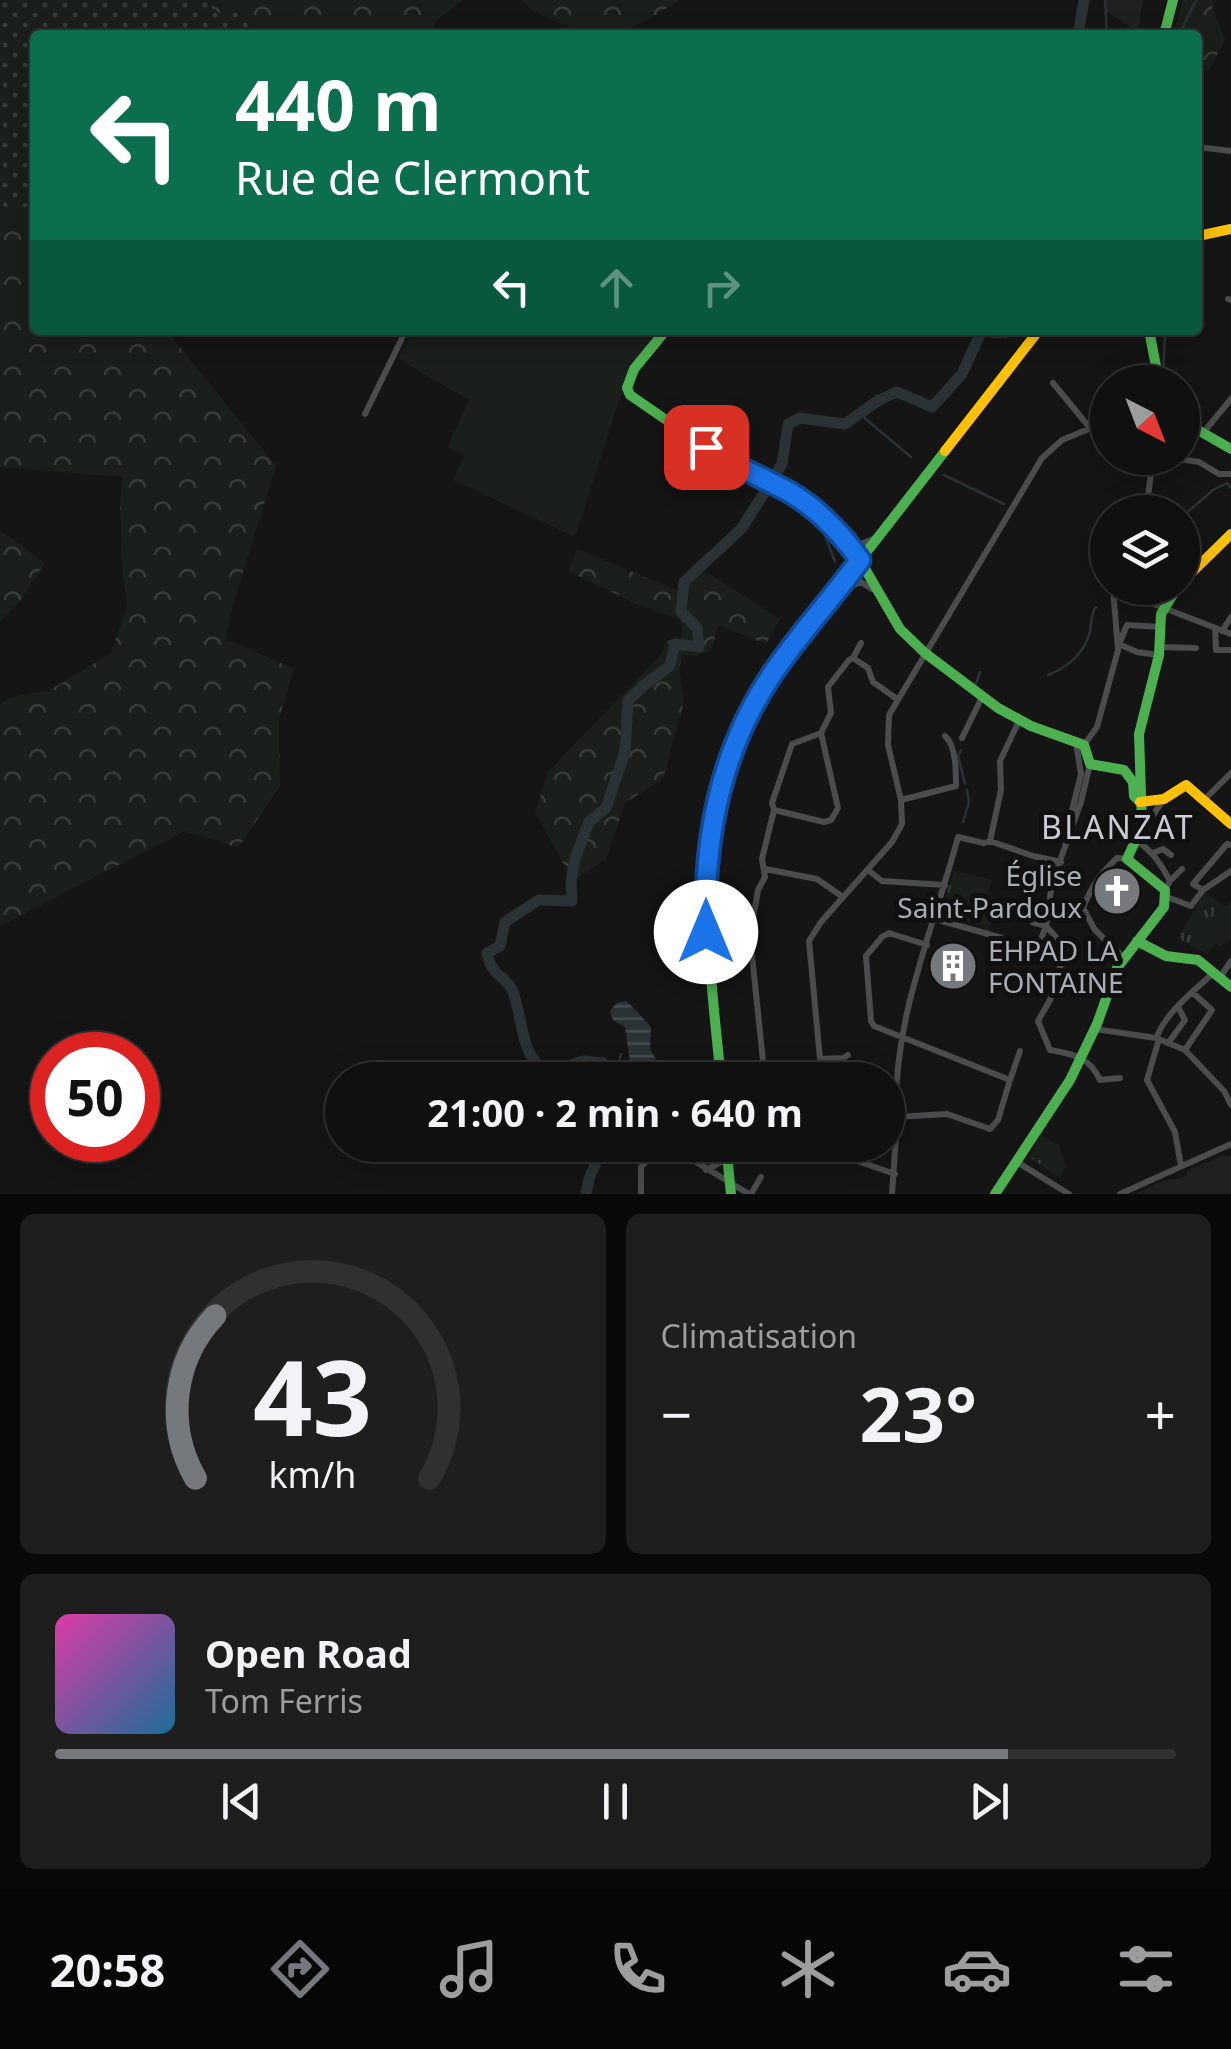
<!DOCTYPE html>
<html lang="fr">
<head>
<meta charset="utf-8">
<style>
  :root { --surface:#101010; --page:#1e1e1e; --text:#f1f3f6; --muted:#9c9d9f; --line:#303030; --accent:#75787d }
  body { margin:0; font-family:"Noto Sans",sans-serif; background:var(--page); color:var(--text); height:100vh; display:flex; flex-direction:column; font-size:38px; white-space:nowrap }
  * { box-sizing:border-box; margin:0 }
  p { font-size:32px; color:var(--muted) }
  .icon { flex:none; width:55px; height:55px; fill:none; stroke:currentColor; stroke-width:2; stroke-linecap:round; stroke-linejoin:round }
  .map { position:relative; height:1194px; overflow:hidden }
  .details { display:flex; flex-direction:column; gap:20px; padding:20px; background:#090909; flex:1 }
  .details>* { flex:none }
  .banner { position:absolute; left:30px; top:30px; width:1172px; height:305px; border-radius:10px; box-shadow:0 5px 25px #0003,0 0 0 2px var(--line); background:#0b6e4f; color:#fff; overflow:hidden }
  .needle { width:65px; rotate:138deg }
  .buttons { position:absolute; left:1090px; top:365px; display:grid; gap:20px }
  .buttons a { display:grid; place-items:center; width:110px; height:110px; border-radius:50%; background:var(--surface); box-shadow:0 5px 25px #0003,0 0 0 2px var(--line); font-size:50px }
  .speed { position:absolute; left:30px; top:1032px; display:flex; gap:20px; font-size:50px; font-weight:700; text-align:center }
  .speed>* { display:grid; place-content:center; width:130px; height:130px; border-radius:50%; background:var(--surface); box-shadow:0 5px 25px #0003,0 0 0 2px var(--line); line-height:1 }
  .speed .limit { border:15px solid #d22; background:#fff; color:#111 }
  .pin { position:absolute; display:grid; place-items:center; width:85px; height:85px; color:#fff; margin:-42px; border-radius:20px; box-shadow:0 5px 15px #0006 }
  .me { position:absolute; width:110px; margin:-55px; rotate:0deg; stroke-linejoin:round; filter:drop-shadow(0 0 8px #0008) }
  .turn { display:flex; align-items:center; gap:35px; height:210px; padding:0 40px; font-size:45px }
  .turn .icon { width:130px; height:130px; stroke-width:2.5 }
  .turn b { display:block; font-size:70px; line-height:85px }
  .lanes { display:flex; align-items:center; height:95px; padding:0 40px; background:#0003; justify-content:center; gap:50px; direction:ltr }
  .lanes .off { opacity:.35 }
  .big { font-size:75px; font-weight:700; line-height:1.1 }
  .details .widget { flex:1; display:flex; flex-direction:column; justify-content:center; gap:15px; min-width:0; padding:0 35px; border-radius:15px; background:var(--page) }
  .details .dial { align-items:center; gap:0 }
  .dial svg { height:260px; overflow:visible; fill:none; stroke:var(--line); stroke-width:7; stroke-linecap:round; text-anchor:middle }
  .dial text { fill:var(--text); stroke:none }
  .song { display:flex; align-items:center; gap:30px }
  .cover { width:120px; height:120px; border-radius:15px; background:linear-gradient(135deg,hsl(320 70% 55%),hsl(200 70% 35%)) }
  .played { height:10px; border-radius:5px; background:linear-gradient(90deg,var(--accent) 85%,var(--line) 85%) }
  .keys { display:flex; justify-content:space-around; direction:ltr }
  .heat { display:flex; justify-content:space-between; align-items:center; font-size:55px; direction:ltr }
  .details .tiles { flex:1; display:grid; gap:20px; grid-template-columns:1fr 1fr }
  .widget:last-child { grid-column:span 2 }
  .trip { position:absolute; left:325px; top:1062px; width:580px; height:100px; border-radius:50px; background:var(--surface); box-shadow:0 5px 25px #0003,0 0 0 2px var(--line); font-weight:700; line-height:100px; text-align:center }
  .menu { display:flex; height:160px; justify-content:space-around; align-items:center; background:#060606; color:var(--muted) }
  .menu .icon { width:70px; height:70px }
  .menu .active { color:var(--accent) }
  .menu b { font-size:45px; color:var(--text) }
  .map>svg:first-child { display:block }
</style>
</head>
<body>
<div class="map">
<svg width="1231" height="1194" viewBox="0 0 1231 1194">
  <defs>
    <pattern id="grass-dots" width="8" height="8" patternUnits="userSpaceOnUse" patternTransform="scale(2.5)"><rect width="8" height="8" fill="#1a1f1b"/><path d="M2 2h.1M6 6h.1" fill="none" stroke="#383d3a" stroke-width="1.8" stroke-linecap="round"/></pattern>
    <pattern id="forest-crowns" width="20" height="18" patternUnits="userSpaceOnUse" patternTransform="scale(2.5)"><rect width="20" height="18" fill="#1a1f1b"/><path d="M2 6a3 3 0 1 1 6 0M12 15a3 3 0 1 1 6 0" fill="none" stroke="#383d3a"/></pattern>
    <pattern id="park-tufts" width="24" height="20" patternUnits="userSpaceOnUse" patternTransform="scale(2.5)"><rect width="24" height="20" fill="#1a1f1b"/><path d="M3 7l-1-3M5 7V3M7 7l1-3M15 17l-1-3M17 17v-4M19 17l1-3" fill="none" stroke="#383d3a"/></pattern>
    <pattern id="water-rules" width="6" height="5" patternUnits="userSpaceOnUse" patternTransform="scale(2.5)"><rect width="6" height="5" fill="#2a3236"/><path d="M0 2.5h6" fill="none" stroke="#464d51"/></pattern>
  </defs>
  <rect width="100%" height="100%" fill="#151516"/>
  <path fill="#202022" d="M1104,0H1143L1138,32L1105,11Z
    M1222,1156H1231V1194H1135L1162,1181L1182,1178L1187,1175V1171Z"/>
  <path fill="url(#grass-dots)" d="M0,0H209L214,13L247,11L260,35H35V203L23,209L0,206Z"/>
  <path fill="url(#forest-crowns)" d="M209,0H463L435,21L432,35H260L247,11L214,13Z
    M521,0H681C637,25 613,46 562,24C546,18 534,13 521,0Z
    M1183,0H1217L1212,8L1225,39L1209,72L1198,66V35H1173Z
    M35,203V330H166L276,466L230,614L226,639L294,669L279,718L280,786L238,848L185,831L0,926V704L8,698L50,690L111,653L127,607L122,565L120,505L123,477L0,467V206L23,209Z
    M0,530L45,563L21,600L0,622Z
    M577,549L679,591L684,574L698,567L780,619L766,644L718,625L712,650L696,656L683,655L679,668L684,702L663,779L625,803L606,859L573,881L535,812L548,772L660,656L667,641L682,636L681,619L643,607L568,571Z"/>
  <path fill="url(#park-tufts)" d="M954,870L992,880L987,894L1000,901L988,931L984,930V926L941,913Z
    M1205,892L1224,906L1231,902V938L1220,947L1217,943L1207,954L1178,938Z
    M1041,1135L1059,1145L1066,1166L1060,1178L1029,1157Z"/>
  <path fill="#1a1f1b" d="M414,330H662L623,389L575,537L453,480L464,455L447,447L469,400L398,359Z
    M1231,902V938L1221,946L1218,937L1205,932V926L1222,904L1225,906Z"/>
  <path fill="url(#water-rules)" d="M627,1001L651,1027L650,1049L658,1063L655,1080H633L632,1076L625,1027L613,1020L610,1011L617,1003Z"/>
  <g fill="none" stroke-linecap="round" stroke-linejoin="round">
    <path stroke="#2a3236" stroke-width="2.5" d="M1105,0L1107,35
      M1179,35L1196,0
      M983,330L992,337H1006
      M1163,375L1165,337
      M861,415L911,457
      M944,475L1004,504
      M796,491L822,508
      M830,513L856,534
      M1182,517L1213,490L1227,483L1231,488
      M820,521L835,562
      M1048,675C1068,667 1084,654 1090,632C1092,622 1090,616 1096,607
      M976,684L980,672
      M961,750L958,756L965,784
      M963,822L969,802L967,790
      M614,1080L621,1054"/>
    <path stroke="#2a3236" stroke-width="11" d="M1078,35L1084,0
      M611,1080L603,1063L583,1061L545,1073C519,1049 524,1023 513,992C506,974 493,980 487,953L500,946L505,922L539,900L572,901L571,882L575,858L589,822L606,808L625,752L628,701L644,685L670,666L675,644L699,647L697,628L681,612L684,582L742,528L782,464L788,424L800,418L845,424L879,400L897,392L932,407L962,374L982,330
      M586,1194L589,1179L603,1145"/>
    <path stroke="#4a4c4e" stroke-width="6" d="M1198,147L1231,151
      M1228,299L1231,300
      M1053,383L1090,428
      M365,414L406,330
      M1203,433L1231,399
      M1173,458L1199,462L1219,474H1231
      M1151,512L1148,496L1153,458
      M850,544H860L876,538
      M1148,588L1147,597L1156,605L1231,634
      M839,591L861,582L872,589
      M1215,628L1216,650H1231
      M1222,631L1231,617
      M1160,647L1196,648
      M1158,655L1137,652L1119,644L1127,625L1160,627
      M853,658L861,643
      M962,738L982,697
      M1084,745L1097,727L1118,650L1113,588
      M1090,764L1081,802L1052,883L1046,926L1066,948L1050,1000L1038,1021L1050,1050C1073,1054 1090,1057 1100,1080L1120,1078
      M1205,799L1231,773
      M901,800L956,786C956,771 956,745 945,736
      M774,810L824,822L831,820L838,808L821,733
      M1070,832L1069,823L1081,774L1076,743
      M1141,833L1164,799
      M990,841L1001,790L1000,761L1019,721
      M1137,841C1153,852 1161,864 1170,881L1165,890
      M1153,853L1163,849L1171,855
      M765,869L817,879L843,897
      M868,870L882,881L945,885
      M1170,881L1182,869
      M1203,890L1193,884L1227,844L1231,845
      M1167,897L1191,906L1203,890L1231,871
      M935,919L1002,938
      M1032,922L1046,926L1038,947
      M927,945L889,933L882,937L866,956L871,1021L874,1026L1010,1080L998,1120L990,1129L947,1114L896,1117C893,1018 933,931 958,837L984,843L990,841L1033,856L1061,862
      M1123,957L1095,930L1083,908C1091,887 1101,873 1117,858L1127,859
      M1220,978L1231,961
      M1095,1029L1156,1038L1185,1050L1224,1091L1231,1105
      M1156,1038C1167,1011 1193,992 1213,973
      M1159,1039L1147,1080L1175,1132L1181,1166
      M1169,1042L1185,1020L1178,1007
      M1185,1050L1212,1010L1192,992
      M820,1059L843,1058L848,1055
      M765,1080L750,936L758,890L765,877L762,859L774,810L772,803L792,744L821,733L831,713L828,687L849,660L853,658L868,668L873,682L897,699
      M828,1080L820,1059L809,941L821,922L892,842L902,824L901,800L888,745L889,715L1042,458L1062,440L1108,421
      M1010,1080L1020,1051
      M888,1111L897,1122L892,1194
      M668,1145L749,1194
      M811,1145L895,1174
      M1017,1162L1069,1194
      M706,1170L721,1162L726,1154
      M641,1194V1167L663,1145
      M751,1194L761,1177
      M1120,1194L1231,1144"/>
    <path stroke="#4caf50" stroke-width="10" d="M1164,35L1173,0
      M666,330L634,369L627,388L630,395L733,466L789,492L821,515L857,555L900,629L925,653L998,708L1031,726L1084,745L1090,764L1124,770L1133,782L1134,796L1140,802
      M1149,330L1159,382
      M1182,421L1231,449
      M1137,941L1166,956L1198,960L1231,987
      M721,1080C713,997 701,913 712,829C725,731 784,659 842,583C877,539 911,495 945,451
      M726,1145L731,1194
      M995,1194L1070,1080L1097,1024L1117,968L1164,907L1165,890L1127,859L1142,826L1139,734L1159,655L1161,614L1177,588"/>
    <path stroke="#ffc107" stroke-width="10" d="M1198,236L1231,229
      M945,451L1039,330
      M1182,582L1231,534
      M1140,802L1164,799L1186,785L1231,824"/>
  </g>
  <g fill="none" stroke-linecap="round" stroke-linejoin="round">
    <g stroke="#114b97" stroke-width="25">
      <path id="route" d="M706,447C733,466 762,477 791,493C819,510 841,533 860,560C832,599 798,635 771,676C720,752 703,841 706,932"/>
    </g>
    <use href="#route" stroke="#1a73e8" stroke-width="18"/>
  </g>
  <defs>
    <g id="church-disc" transform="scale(2.5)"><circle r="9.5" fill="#75787d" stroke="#101011"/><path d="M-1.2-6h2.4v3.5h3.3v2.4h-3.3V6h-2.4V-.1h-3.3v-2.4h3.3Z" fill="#fff"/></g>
    <g id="building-disc" transform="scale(2.5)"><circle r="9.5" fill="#75787d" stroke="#101011"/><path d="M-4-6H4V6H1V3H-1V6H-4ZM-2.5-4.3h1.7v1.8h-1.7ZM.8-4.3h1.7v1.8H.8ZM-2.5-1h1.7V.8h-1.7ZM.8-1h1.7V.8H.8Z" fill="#fff"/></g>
  </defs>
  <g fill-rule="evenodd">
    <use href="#church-disc" x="1117" y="891"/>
    <use href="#building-disc" x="953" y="966"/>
  </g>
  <g text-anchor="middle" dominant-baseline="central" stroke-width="10" stroke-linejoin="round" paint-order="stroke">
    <g font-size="28" fill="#a8aeb5" stroke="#101011" text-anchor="end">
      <text x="1082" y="875">Église<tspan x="1082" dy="32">Saint-Pardoux</tspan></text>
      <text x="988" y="950" text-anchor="start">EHPAD LA<tspan x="988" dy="32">FONTAINE</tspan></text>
    </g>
    <g font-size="32" letter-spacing="2.5" fill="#c9ccd2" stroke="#101011">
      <text x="1118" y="826">BLANZAT</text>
    </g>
  </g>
</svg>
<div class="buttons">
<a><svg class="needle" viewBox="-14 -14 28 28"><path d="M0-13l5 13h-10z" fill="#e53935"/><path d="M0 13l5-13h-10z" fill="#9c9d9f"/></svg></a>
<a><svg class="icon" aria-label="layers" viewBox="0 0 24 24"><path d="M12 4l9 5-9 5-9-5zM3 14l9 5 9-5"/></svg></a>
</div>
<div class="speed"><div class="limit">50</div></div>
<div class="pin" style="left:706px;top:447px;background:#d93025"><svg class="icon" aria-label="arrive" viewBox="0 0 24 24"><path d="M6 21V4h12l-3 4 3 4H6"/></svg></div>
<svg class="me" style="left:706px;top:932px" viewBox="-20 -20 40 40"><circle r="19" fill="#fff"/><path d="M0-13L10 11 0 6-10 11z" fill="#1a73e8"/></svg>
<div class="trip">21:00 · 2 min · 640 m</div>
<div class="banner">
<div class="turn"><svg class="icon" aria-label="left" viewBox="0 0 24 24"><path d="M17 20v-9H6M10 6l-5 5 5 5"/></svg><div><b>440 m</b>Rue de Clermont</div></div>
<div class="lanes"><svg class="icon" aria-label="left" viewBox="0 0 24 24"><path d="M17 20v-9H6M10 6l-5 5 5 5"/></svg><svg class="icon off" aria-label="ahead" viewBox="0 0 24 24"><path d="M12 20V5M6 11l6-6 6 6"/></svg><svg class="icon off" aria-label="right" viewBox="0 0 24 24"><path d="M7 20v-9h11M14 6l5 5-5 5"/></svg></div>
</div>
</div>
<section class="details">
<div class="tiles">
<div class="widget dial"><svg viewBox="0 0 100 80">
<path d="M14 69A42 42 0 1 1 86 69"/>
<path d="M14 69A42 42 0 0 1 20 19" stroke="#75787d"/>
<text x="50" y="56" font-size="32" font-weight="700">43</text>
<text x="50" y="72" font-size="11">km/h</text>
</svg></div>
<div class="widget"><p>Climatisation</p>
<div class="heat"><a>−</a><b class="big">23°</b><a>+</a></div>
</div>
<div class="widget">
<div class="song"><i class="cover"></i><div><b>Open Road</b><p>Tom Ferris</p></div></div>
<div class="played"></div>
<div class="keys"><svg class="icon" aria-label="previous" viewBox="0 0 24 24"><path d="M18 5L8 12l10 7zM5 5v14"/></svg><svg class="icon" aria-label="pause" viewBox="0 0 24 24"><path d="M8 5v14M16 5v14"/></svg><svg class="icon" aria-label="next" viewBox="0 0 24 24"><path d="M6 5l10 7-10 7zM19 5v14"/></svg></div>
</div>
</div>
</section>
<nav class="menu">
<b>20:58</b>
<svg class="icon active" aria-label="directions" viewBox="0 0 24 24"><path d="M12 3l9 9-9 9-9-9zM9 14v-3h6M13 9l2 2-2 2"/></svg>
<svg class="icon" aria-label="music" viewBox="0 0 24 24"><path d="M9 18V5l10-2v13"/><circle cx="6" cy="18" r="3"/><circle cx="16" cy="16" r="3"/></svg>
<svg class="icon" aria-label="phone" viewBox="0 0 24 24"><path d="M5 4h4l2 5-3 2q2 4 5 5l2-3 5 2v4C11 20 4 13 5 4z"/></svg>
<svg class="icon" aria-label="climate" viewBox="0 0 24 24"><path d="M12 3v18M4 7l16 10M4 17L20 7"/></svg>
<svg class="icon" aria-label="car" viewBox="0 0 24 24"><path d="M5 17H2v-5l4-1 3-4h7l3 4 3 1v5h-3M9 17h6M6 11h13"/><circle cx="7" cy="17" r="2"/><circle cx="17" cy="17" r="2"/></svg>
<svg class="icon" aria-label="filters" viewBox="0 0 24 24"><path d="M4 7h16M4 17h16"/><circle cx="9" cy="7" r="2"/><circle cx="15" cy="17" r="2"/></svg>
</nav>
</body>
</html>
